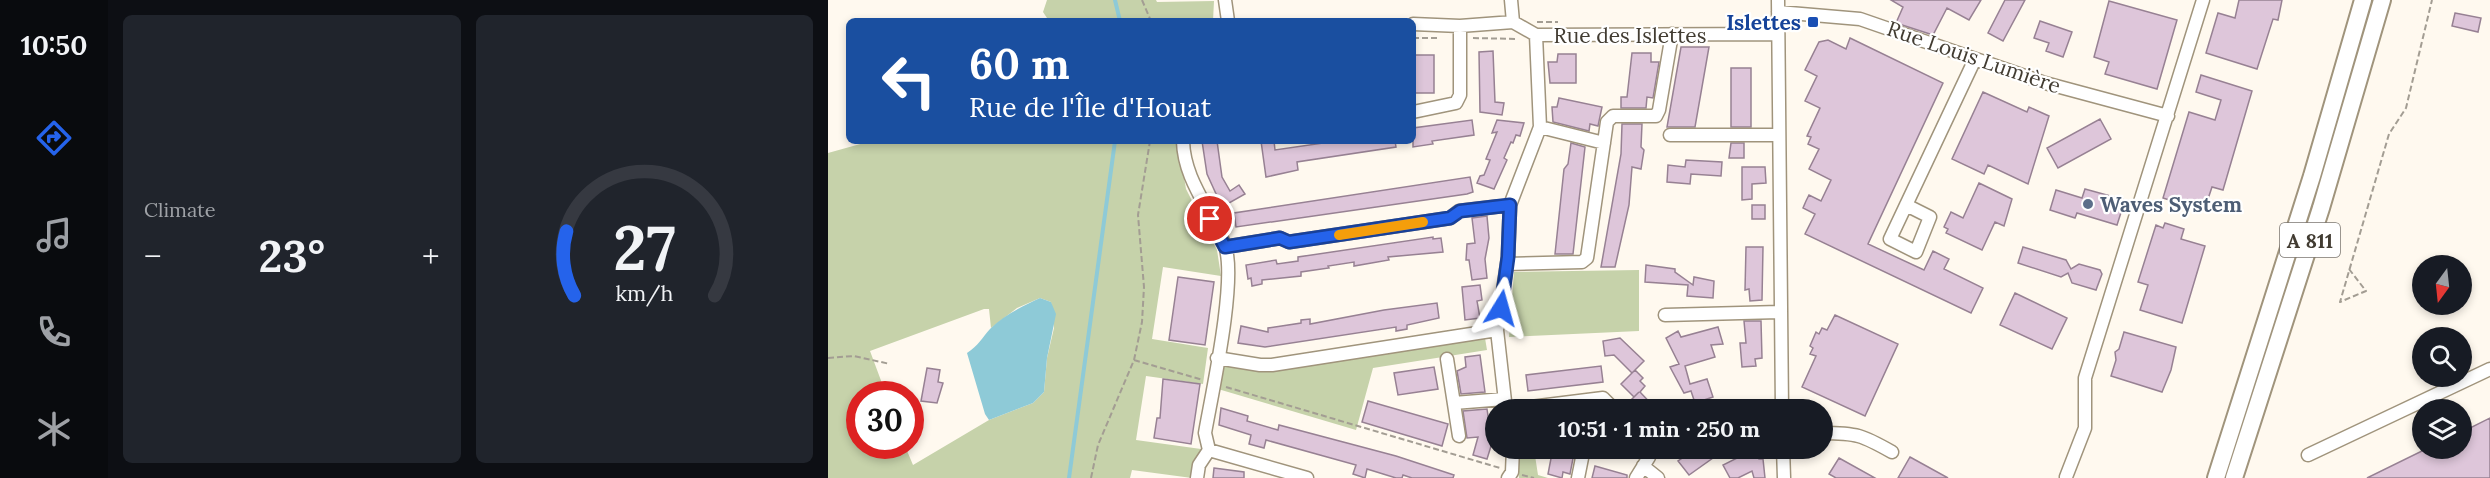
<!DOCTYPE html>
<html lang="en">
<head>
<meta charset="utf-8">
<style>
  :root { --surface:#171b24; --page:#20242c; --text:#f1f3f6; --muted:#9ea1a6; --line:#363941; --accent:#2563eb }
  body { margin:0; font-family:Lora,serif; background:var(--page); color:var(--text); height:100vh; display:flex; flex-direction:column; font-size:22px; white-space:nowrap }
  * { box-sizing:border-box; margin:0 }
  p { font-size:20px; color:var(--muted) }
  .icon { flex:none; width:33px; height:33px; fill:none; stroke:currentColor; stroke-width:2; stroke-linecap:round; stroke-linejoin:round }
  .map { position:relative; flex:1; overflow:hidden }
  .details { display:flex; flex-direction:column; gap:15px; padding:15px; background:#0d0f14; width:720px }
  .details>* { flex:none }
  .guide { position:absolute; left:18px; top:18px; width:570px; height:126px; border-radius:9px; box-shadow:0 3px 9px #0003; background:#1a4fa0; color:#fff; overflow:hidden }
  .needle { width:39px; rotate:195deg }
  .fabs { position:absolute; left:1584px; top:255px; display:grid; gap:12px }
  .fabs a { display:grid; place-items:center; width:60px; height:60px; border-radius:50%; background:var(--surface); box-shadow:0 3px 9px #0003; font-size:30px }
  .speed { position:absolute; left:18px; top:381px; display:flex; gap:12px; font-size:30px; font-weight:700; text-align:center }
  .speed>* { display:grid; place-content:center; width:78px; height:78px; border-radius:50%; background:var(--surface); box-shadow:0 3px 9px #0003; line-height:1 }
  .speed .limit { border:9px solid #d22; background:#fff; color:#111 }
  .pin { position:absolute; display:grid; place-items:center; width:51px; height:51px; color:#fff; margin:-26px; border:3px solid #fff; border-radius:50%; box-shadow:0 2px 6px #0007 }
  .me { position:absolute; width:66px; margin:-33px; rotate:8deg; stroke-linejoin:round; filter:drop-shadow(0 0 4px #0008) }
  .turn { display:flex; align-items:center; gap:21px; height:126px; padding:0 24px; font-size:27px }
  .turn .icon { width:78px; height:78px; stroke-width:2.5 }
  .turn b { display:block; font-size:42px; line-height:51px }
  .big { font-size:45px; font-weight:800; line-height:1.1 }
  .details .widget { flex:1; display:flex; flex-direction:column; justify-content:center; gap:9px; min-width:0; padding:0 21px; border-radius:9px; background:var(--page) }
  .details .dial { align-items:center; gap:0 }
  .dial svg { height:156px; overflow:visible; fill:none; stroke:var(--line); stroke-width:7; stroke-linecap:round; text-anchor:middle }
  .dial text { fill:var(--text); stroke:none }
  .heat { display:flex; justify-content:space-between; align-items:center; font-size:33px; direction:ltr }
  .details .tiles { flex:1; display:grid; gap:15px; grid-template-columns:repeat(2,1fr) }
  .trip { position:absolute; left:657px; top:399px; width:348px; height:60px; border-radius:30px; background:var(--surface); box-shadow:0 3px 9px #0003; font-weight:800; line-height:60px; text-align:center }
  main { display:flex; flex:1; min-height:0 }
  .dock { display:flex; flex-direction:column; width:108px; justify-content:space-around; align-items:center; background:#090b0e; color:var(--muted) }
  .dock .icon { width:42px; height:42px }
  .dock .current { color:var(--accent) }
  .dock b { font-size:27px; color:var(--text) }
  .map>svg:first-child { display:block }
</style>
</head>
<body>
<main>
<nav class="dock">
<b>10:50</b>
<svg class="icon current" aria-label="directions" viewBox="0 0 24 24"><path d="M12 3l9 9-9 9-9-9zM9 14v-3h6M13 9l2 2-2 2"/></svg>
<svg class="icon" aria-label="music" viewBox="0 0 24 24"><path d="M9 18V5l10-2v13"/><circle cx="6" cy="18" r="3"/><circle cx="16" cy="16" r="3"/></svg>
<svg class="icon" aria-label="phone" viewBox="0 0 24 24"><path d="M5 4h4l2 5-3 2q2 4 5 5l2-3 5 2v4C11 20 4 13 5 4z"/></svg>
<svg class="icon" aria-label="climate" viewBox="0 0 24 24"><path d="M12 3v18M4 7l16 10M4 17L20 7"/></svg>
</nav>
<section class="details">
<div class="tiles">
<div class="widget"><p>Climate</p>
<div class="heat"><a>−</a><b class="big">23°</b><a>+</a></div>
</div>
<div class="widget dial"><svg viewBox="0 0 100 80">
<path d="M14 69A42 42 0 1 1 86 69"/>
<path d="M14 69A42 42 0 0 1 10 36" stroke="#2563eb"/>
<text x="50" y="56" font-size="32" font-weight="700">27</text>
<text x="50" y="72" font-size="11">km/h</text>
</svg></div>
</div>
</section>
<div class="map">
<svg width="1662" height="478" viewBox="0 0 1662 478">
  <rect width="100%" height="100%" fill="#fff9ef"/>
  <path fill="#c6d2aa" fill-rule="evenodd" d="M219,0H328L329,2L386,1L385,21H221L215,12Z
    M43,141H350L358,189L389,250L393,276L335,267L324,339L380,348L375,384L318,376L308,440L373,449L366,463L364,478L304,470L302,478H0V153ZM212,298L223,302L226,328L219,358L216,392L205,403L161,420L85,465L77,446H32V394H58L42,351L156,309H161L163,328L189,308Z
    M811,270V331L681,337L686,272Z
    M657,338L659,350L545,368L528,430L390,389L393,369L398,365L440,372Z
    M688,449H706L710,475L720,478H691Z"/>
  <path fill="#8ecad7" d="M212,298L223,302L228,314L219,358L216,392L205,403L161,420L157,414L139,353C150,346 154,338 162,329C176,315 195,306 212,298Z"/>
  <g fill="none" stroke-linecap="round" stroke-linejoin="round">
    <path stroke="#8ecad7" stroke-width="4" d="M287,0L292,21
      M241,478L287,141"/>
  </g>
  <path fill="#dec6da" stroke="#978193" stroke-width="1.5" d="M1063,0H1153L1141,20L1119,8L1105,35L1068,23L1075,7Z
    M1177,0H1197L1175,41L1160,33Z
    M1411,0H1454L1450,20L1445,19L1429,69L1378,53L1390,13L1407,18Z
    M1281,1L1349,20L1329,89L1277,74L1281,62L1266,57Z
    M1627,13L1653,18L1650,32L1624,26Z
    M1212,21L1244,32L1235,57L1218,51L1221,43L1206,38Z
    M1022,38L1115,83L1040,244L1096,270L1105,251L1121,259L1116,269L1155,288L1143,313L977,234L987,214L975,208L978,201L981,195L993,201L1003,180L981,169L991,149L980,144L983,137L979,136L992,108L977,101L989,76L977,70L991,42L1000,40L1018,49Z
    M853,47H881L867,127H839Z
    M665,51L667,102L676,103L674,115L652,112L651,52Z
    M804,53H823V62H831L825,98L819,97L818,108H793V97H799Z
    M730,54H748V83H722L720,62H729Z
    M585,55H606V93H585Z
    M903,68H923V127H903Z
    M1373,75L1424,91L1395,190L1384,187L1376,211L1335,198L1361,112L1387,120L1393,100L1368,92Z
    M1155,92L1199,112L1201,107L1221,116L1200,184L1160,165L1156,174L1124,159Z
    M731,98L774,107L770,126L762,124L761,131L725,122L724,107H729Z
    M1272,119L1283,139L1230,168L1219,148Z
    M644,120L646,135L604,141L605,144L585,147V128Z
    M669,120L696,123L692,136L688,135L685,143L683,142L676,158L679,160L666,189L649,183L652,176L656,175L662,160L658,159L669,132L664,133Z
    M794,124H814L813,147L816,150L813,169L804,167L801,205L787,267H773L793,154Z
    M374,141H389L394,177L402,191L411,185L417,194L394,207L379,174Z
    M433,141H446L447,150L509,141H567L568,147L469,162L470,170L438,177Z
    M743,143L757,147L745,254H727L736,169L740,164Z
    M903,143H916V158H901Z
    M858,160L894,162L893,176L863,174L862,184L839,182L840,165L857,167Z
    M914,167H937L938,183L924,184V199L914,200Z
    M642,177L645,192L639,194L408,227L406,213Z
    M1151,183L1184,199L1176,226L1167,222L1154,250L1118,233L1120,229L1116,227L1123,212L1135,218Z
    M1257,189L1297,200L1289,225L1249,213L1247,218L1222,210L1228,190L1254,198Z
    M924,205H937V219H924Z
    M659,216L661,238L657,259L659,278L644,280L641,260H638L639,244L647,243L644,218Z
    M1337,223L1356,229L1353,239L1377,246L1354,323L1312,310L1320,285L1310,282L1328,225L1335,228Z
    M605,237V239L613,238L615,252L560,257L561,260L526,266V262L500,266L501,268L473,272V276L434,280V284L424,286L423,278L420,279L418,265L448,260L449,264L470,261V257Z
    M918,247H935L934,300L922,301L921,289L917,290Z
    M1195,247L1238,260L1243,269L1251,264L1272,270L1274,274L1268,290L1244,283L1240,273L1233,277L1190,263Z
    M818,265L847,269V272L865,285L866,277L886,281L885,298L859,296L860,285L817,282Z
    M350,277L386,282L377,345L341,340Z
    M652,285L654,300L649,301L652,318L637,320L634,287Z
    M1187,293L1239,318L1224,349L1172,325Z
    M609,303L611,318L579,325V329L568,331V327L437,347L410,343L413,326L440,332V328L473,323V320L482,319V324L556,310Z
    M1007,315L1070,344L1037,416L974,387L988,356L982,354L985,348L982,346L988,332L991,334L994,328L999,330Z
    M916,321H933L934,358L927,359L928,366L914,367L912,343H918Z
    M890,327L895,344L883,345L887,357L857,366L862,384L879,379L885,397L867,403L863,391L856,393L842,367L851,364L838,338L850,331L853,337Z
    M1296,332L1348,347L1343,370L1334,392L1283,376L1288,360L1287,352L1291,349Z
    M792,338L816,361L804,373L786,355L777,356L775,341Z
    M652,355L657,392L633,394L629,371L638,367L637,357Z
    M773,366L775,382L700,391L698,375Z
    M606,367L610,389L570,395L566,373Z
    M99,368L112,370L110,382L115,383L109,403L93,401Z
    M807,370L815,378L812,381L817,386L812,392L829,410H811L802,401L811,392L806,397L793,384Z
    M335,379L372,384L363,444L326,438L329,418H332Z
    M540,401L620,424L614,446L534,422Z
    M393,408L420,416L419,421L450,430L451,425L568,456L626,475L625,478H584L575,475L574,478H568L539,469L537,478L525,474L528,465L438,440L436,448L421,444L423,435L391,425Z
    M659,409L664,443L659,459L645,455L650,437L639,438L635,411Z
    M1662,418V478H1539L1600,448H1634V432Z
    M725,448H747L742,474L735,472L734,478L720,474Z
    M860,448H899L861,475L850,461L863,452Z
    M930,453L931,459H935L937,478H926L924,471L910,478H902L895,465L917,454Z
    M1082,457L1120,478H1070Z
    M1011,458L1047,478H1008L1001,474Z
    M767,466L799,475V478H764Z
    M386,468L416,472V478H385Z"/>
  <g fill="none" stroke-linecap="round" stroke-linejoin="round">
    <g stroke="#a0947c" stroke-width="15">
      <path id="minor" d="M397,0L400,21
        M683,0L685,22
        M950,0L954,410
        M950,12L1032,19L1217,83L1340,116
        M585,24L632,26L685,22L708,35L950,34
        M585,112L628,103L632,95V26
        M712,127L776,143
        M842,135H950
        M355,141C356,181 384,210 397,246C409,280 384,393 377,433L381,450
        M1078,205L1102,217L1088,252L1062,239L1147,59
        M397,247L452,238L461,242L622,218L631,211L682,205
        M679,264L754,262L759,258L779,122L785,116H828L831,110L844,34
        M837,315L951,312
        M389,358L432,365H444L669,330
        M619,359L631,436
        M626,403L676,399
        M678,410L669,330L680,257L682,205L712,127L708,35
        M679,410L775,398L787,410
        M994,433C1029,433 1034,435 1064,452
        M955,448L956,478
        M381,450L479,478
        M1480,455L1662,369
        M815,466L830,478
        M1238,477L1257,428V378L1375,0
        M369,478L371,465L381,450
        M680,478L684,472L685,448
        M750,478L756,448
        M808,478L821,457V448"/>
    </g>
    <g stroke="#a0947c" stroke-width="20">
      <path id="highway" d="M1388,478L1484,176L1535,0
        M1406,478L1493,208L1554,0"/>
    </g>
    <path stroke="#a39d93" stroke-width="2" stroke-dasharray="6 3" stroke-linecap="butt" d="M314,0L323,21
      M709,22H730
      M585,38H612
      M645,38L690,39
      M1521,269L1538,291L1512,302L1561,134L1578,108L1604,0
      M0,358L26,356L62,364
      M306,360L375,380
      M398,387L672,468
      M694,475L706,478
      M263,478L270,445L306,360L314,322L316,287L310,215L322,141"/>
    <use href="#minor" stroke="#fff" stroke-width="12"/>
    <use href="#highway" stroke="#fff" stroke-width="16"/>
  </g>
  <g fill="none" stroke-linecap="round" stroke-linejoin="round">
    <g stroke="#184099" stroke-width="15">
      <path id="route" d="M382,219L397,247L452,238L461,242L622,218L632,211L682,205L680,257L673,308"/>
    </g>
    <use href="#route" stroke="#2563eb" stroke-width="10"/>
    <path stroke="#f59e0b" stroke-width="10" d="M511,235L595,222"/>
  </g>
  <rect fill="#1a4fb4" stroke="#fff" stroke-width="2" x="979" y="16" width="12" height="12" rx="3"/>
  <circle fill="#5c6f8a" stroke="#fff" stroke-width="2" cx="1260" cy="204" r="6"/>
  <g text-anchor="middle" dominant-baseline="central" stroke-width="4.5" stroke-linejoin="round" paint-order="stroke">
    <rect fill="#fff" stroke="#7b7670" stroke-width="1.5" x="1452" y="223" width="60" height="34" rx="4.5"/>
    <g font-size="20" font-weight="bold" fill="#423c32">
      <text x="1482" y="240">A 811</text>
    </g>
    <g font-size="21" font-weight="bold" fill="#164399" stroke="#fff" text-anchor="end">
      <text x="973" y="22">Islettes</text>
    </g>
    <g font-size="21" fill="#423c32" stroke="#fff">
      <text x="802" y="35">Rue des Islettes</text>
      <text transform="translate(1146 57) rotate(19)">Rue Louis Lumière</text>
    </g>
    <g font-size="21" font-weight="bold" fill="#4e5e75" stroke="#fff" text-anchor="start">
      <text x="1272" y="204">Waves System</text>
    </g>
  </g>
</svg>
<div class="fabs">
<a><svg class="needle" viewBox="-14 -14 28 28"><path d="M0-13l5 13h-10z" fill="#e53935"/><path d="M0 13l5-13h-10z" fill="#9ea1a6"/></svg></a>
<a><svg class="icon" aria-label="search" viewBox="0 0 24 24"><circle cx="10" cy="10" r="6"/><path d="M15 15l6 6"/></svg></a>
<a><svg class="icon" aria-label="layers" viewBox="0 0 24 24"><path d="M12 4l9 5-9 5-9-5zM3 14l9 5 9-5"/></svg></a>
</div>
<div class="speed"><div class="limit">30</div></div>
<div class="pin" style="left:382px;top:219px;background:#d93025"><svg class="icon" aria-label="arrive" viewBox="0 0 24 24"><path d="M6 21V4h12l-3 4 3 4H6"/></svg></div>
<svg class="me" style="left:673px;top:308px" viewBox="-20 -20 40 40"><path d="M0-17L14 15 0 8-14 15z" fill="#2563eb" stroke="#fff" stroke-width="4"/></svg>
<div class="trip">10:51 · 1 min · 250 m</div>
<div class="guide">
<div class="turn"><svg class="icon" aria-label="left" viewBox="0 0 24 24"><path d="M17 20v-9H6M10 6l-5 5 5 5"/></svg><div><b>60 m</b>Rue de l'Île d'Houat</div></div>
</div>
</div>
</main>
</body>
</html>
